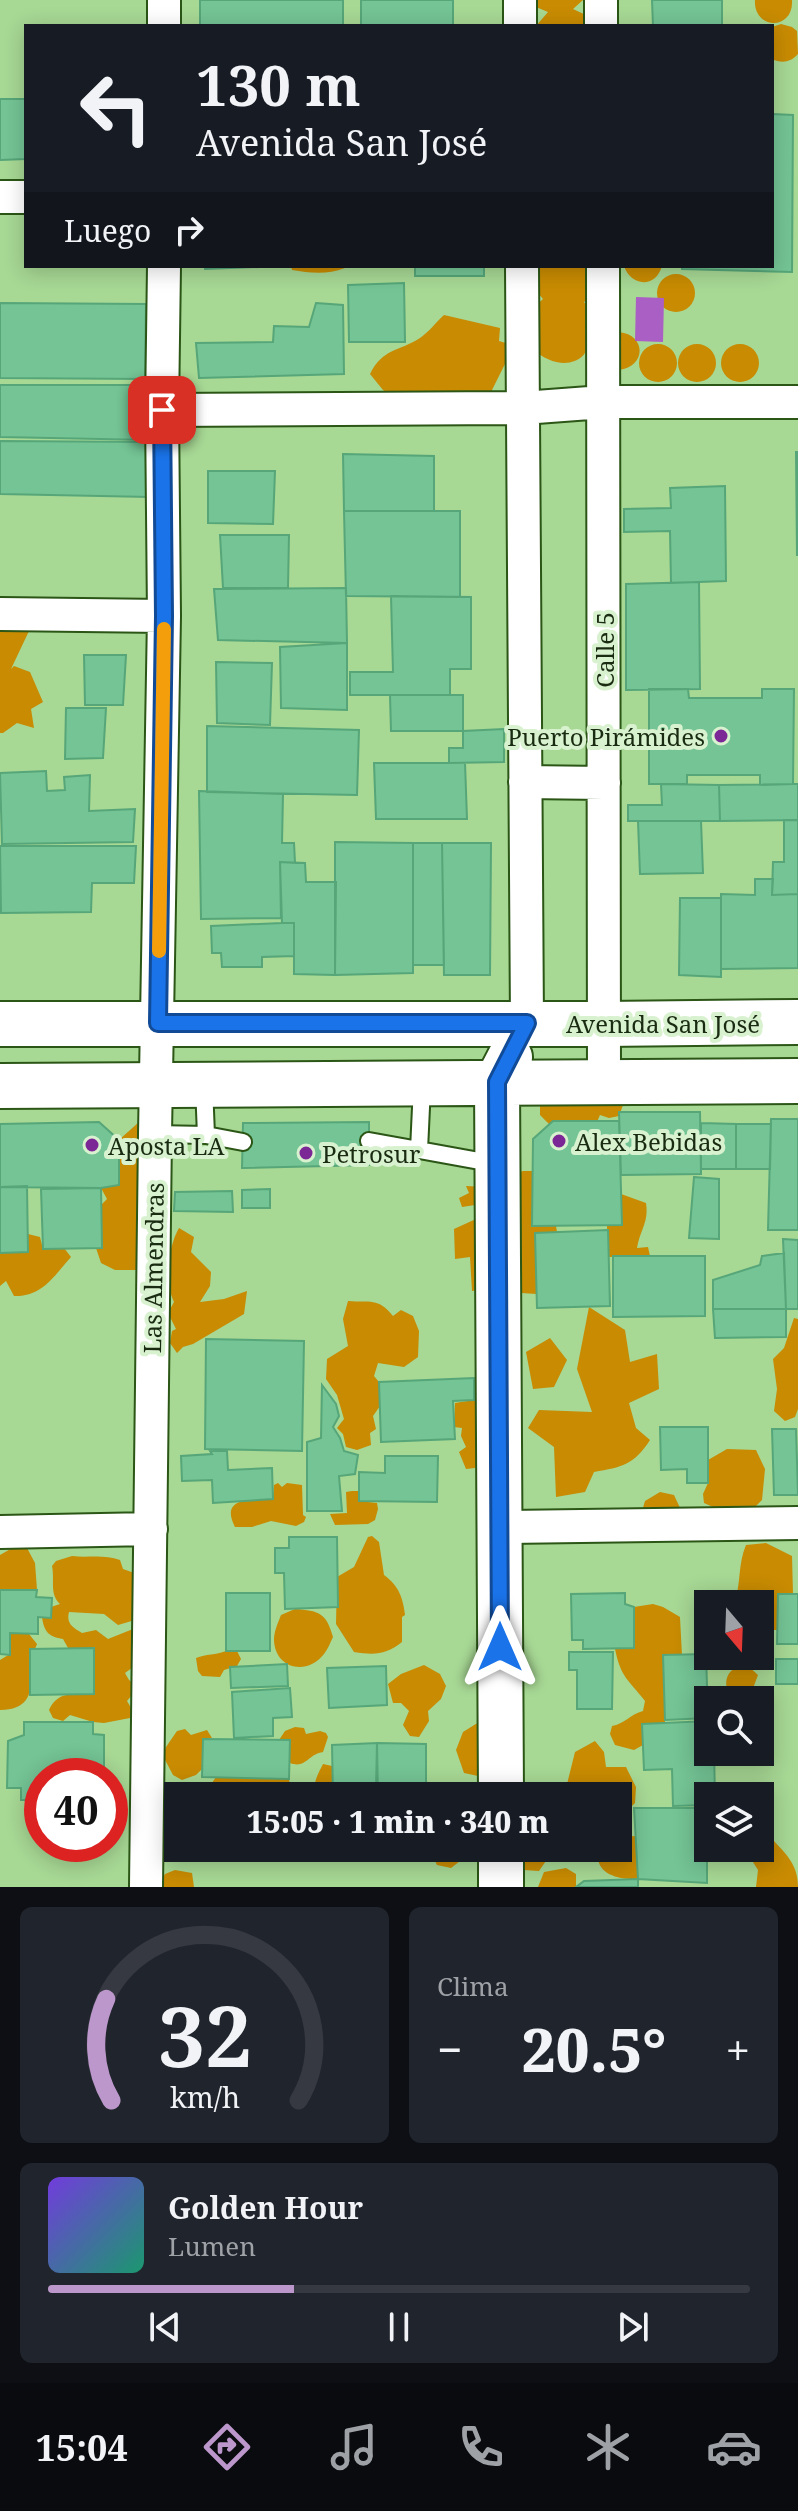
<!DOCTYPE html>
<html lang="es">
<head>
<meta charset="utf-8">
<style>
  :root { --surface:#171b24; --page:#20242c; --text:#f1f3f6; --muted:#9ea1a6; --line:#363941; --accent:#bc97cb }
  body { margin:0; font-family:"Noto Serif",serif; background:var(--page); color:var(--text); height:100vh; display:flex; flex-direction:column; font-size:30px; white-space:nowrap }
  * { box-sizing:border-box; margin:0 }
  p { font-size:26px; color:var(--muted) }
  .icon { flex:none; width:44px; height:44px; fill:none; stroke:currentColor; stroke-width:2; stroke-linecap:round; stroke-linejoin:round }
  .map { position:relative; height:1887px; overflow:hidden }
  .details { display:flex; flex-direction:column; gap:20px; padding:20px; background:#0d0f14; flex:1 }
  .details>* { flex:none }
  .banner { position:absolute; left:24px; top:24px; width:750px; height:244px; border-radius:0px; box-shadow:0 4px 20px #0003; background:#171b24; color:var(--text); overflow:hidden }
  .needle { width:52px; rotate:161deg }
  .fabs { position:absolute; left:694px; top:1590px; display:grid; gap:16px }
  .fabs a { display:grid; place-items:center; width:80px; height:80px; border-radius:0px; background:var(--surface); box-shadow:0 4px 20px #0003; font-size:40px }
  .speed { position:absolute; left:24px; top:1758px; display:flex; gap:16px; font-size:40px; font-weight:700; text-align:center }
  .speed>* { display:grid; place-content:center; width:104px; height:104px; border-radius:50%; background:var(--surface); box-shadow:0 4px 20px #0003; line-height:1 }
  .speed .limit { border:12px solid #d22; background:#fff; color:#111 }
  .pin { position:absolute; display:grid; place-items:center; width:68px; height:68px; color:#fff; margin:-34px; border-radius:16px; box-shadow:0 4px 12px #0006 }
  .me { position:absolute; width:88px; margin:-44px; rotate:0deg; stroke-linejoin:round; filter:drop-shadow(0 0 6px #0008) }
  .turn { display:flex; align-items:center; gap:28px; height:168px; padding:0 40px; font-size:36px }
  .turn .icon { width:104px; height:104px; stroke-width:2.5 }
  .turn b { display:block; font-size:56px; line-height:68px }
  .then { display:flex; align-items:center; height:76px; padding:0 40px; background:#0003; gap:16px; font-size:30px }
  .big { font-size:60px; font-weight:800; line-height:1.1 }
  .details .tile { flex:1; display:flex; flex-direction:column; justify-content:center; gap:12px; min-width:0; padding:0 28px; border-radius:12px; background:var(--page) }
  .details .dial { align-items:center; gap:0 }
  .dial svg { height:208px; overflow:visible; fill:none; stroke:var(--line); stroke-width:7; stroke-linecap:round; text-anchor:middle }
  .dial text { fill:var(--text); stroke:none }
  .song { display:flex; align-items:center; gap:24px }
  .cover { width:96px; height:96px; border-radius:12px; background:linear-gradient(135deg,hsl(260 70% 55%),hsl(160 70% 35%)) }
  .played { height:8px; border-radius:4px; background:linear-gradient(90deg,var(--accent) 35%,var(--line) 35%) }
  .keys { display:flex; justify-content:space-around; direction:ltr }
  .heat { display:flex; justify-content:space-between; align-items:center; font-size:44px; direction:ltr }
  .details .tiles { flex:1; display:grid; gap:20px; grid-template-columns:1fr 1fr }
  .tile:last-child { grid-column:span 2 }
  .trip { position:absolute; left:164px; top:1782px; width:468px; height:80px; border-radius:0px; background:var(--surface); box-shadow:0 4px 20px #0003; font-weight:800; line-height:80px; text-align:center }
  .dock { display:flex; height:128px; justify-content:space-around; align-items:center; background:#090b0e; color:var(--muted) }
  .dock .icon { width:56px; height:56px }
  .dock .on { color:var(--accent) }
  .dock b { font-size:36px; color:var(--text) }
  .map>svg:first-child { display:block }
</style>
</head>
<body>
<div class="map">
<svg width="798" height="1887" viewBox="0 0 798 1887">
  <rect width="100%" height="100%" fill="#a7d894"/>
  <path fill="#c88b02" d="M529,0H583L573,9L590,17L597,26H536L548,12L536,7Z
    M755,0H792C794,31 753,30 755,0Z
    M781,24L792,27L797,31L798,54C791,62 782,64 772,59V27Z
    M291,266H345V268C327,275 310,273 292,270Z
    M532,266H600L589,299L584,302C592,313 592,319 591,332C591,368 556,371 533,349V308L543,299L538,293Z
    M624,266H662C656,288 631,287 624,266Z
    M657 293a19 19 0 1 1 38 0a19 19 0 1 1-38 0Z
    M444,315L500,328L499,341L509,344L505,364L491,392L402,402L383,390L370,374C383,348 398,352 420,338C429,332 436,322 444,315Z
    M619,332C647,335 646,367 619,370L613,333Z
    M721 363a19 19 0 1 1 38 0a19 19 0 1 1-38 0Z
    M678 363a19 19 0 1 1 38 0a19 19 0 1 1-38 0Z
    M639 363a19 19 0 1 1 38 0a19 19 0 1 1-38 0Z
    M0,621L29,631L11,669L14,666L30,672L43,702L31,709L34,728L17,723L3,733H0Z
    M630,1086L619,1116L609,1118L600,1115L597,1122L550,1125L540,1115V1102Z
    M139,1122L152,1134L141,1270H115L101,1263L96,1248L102,1247L101,1205L107,1199L101,1188L119,1185V1140Z
    M523,1171H533L532,1226H556L557,1232L535,1233L537,1294L521,1293L514,1287L509,1176Z
    M466,1186L485,1187V1289L472,1291L470,1257L455,1259L454,1229L476,1219L475,1205L462,1207L459,1198L469,1193Z
    M621,1194L646,1203C649,1223 640,1229 637,1248L648,1247L650,1256L608,1257L607,1226L621,1225Z
    M179,1228L194,1237L191,1252L211,1272L210,1286L200,1302L224,1299L247,1291L244,1314L193,1344L183,1347L177,1353L170,1343L172,1331L176,1329L168,1313L174,1302C164,1282 168,1247 179,1228Z
    M28,1234L40,1237L43,1249L64,1248L71,1257C54,1276 42,1297 14,1296L6,1281L0,1286V1253L28,1252Z
    M348,1301C370,1303 378,1297 393,1316L401,1310L413,1316L419,1331L418,1357L404,1367L378,1363L374,1376L379,1382L380,1406L373,1416L376,1429L370,1433L371,1445L357,1450L346,1447L343,1434L337,1428L344,1419L337,1395L326,1379L327,1359L348,1346L343,1319Z
    M589,1307L625,1330L630,1362L657,1354L659,1389L629,1403L636,1428L650,1440C634,1465 622,1467 594,1472L585,1492L556,1497L554,1447L528,1428L539,1410L592,1412L577,1369Z
    M794,1318L798,1319V1409L795,1417L785,1421L774,1411L777,1389L773,1359L784,1348Z
    M550,1338L567,1360L554,1387L533,1389L526,1352Z
    M485,1387L483,1458L475,1468L466,1469L459,1452L466,1447L461,1436L462,1428L454,1427L455,1403L474,1400V1392Z
    M727,1449L756,1450L765,1469L762,1500L742,1520L704,1503L703,1494L708,1483V1460Z
    M278,1483L282,1487L287,1483L302,1485L303,1515L306,1517L304,1522L296,1526L271,1521L252,1527H235C219,1496 253,1500 273,1499L274,1485Z
    M352,1491H358L359,1501L377,1503L378,1509L375,1520L368,1524L335,1525L330,1514L347,1513L346,1492Z
    M660,1492L674,1495L681,1510L642,1511L645,1501Z
    M372,1536L379,1542L384,1575C399,1586 403,1598 405,1615L402,1617V1642C386,1655 374,1655 354,1652L336,1624L337,1577L354,1567L368,1537Z
    M766,1543L792,1556L793,1594H778L777,1630H760V1604H736L735,1601C741,1582 738,1564 746,1545Z
    M14,1547L27,1548L35,1563L37,1590H0V1555Z
    M72,1556C89,1558 104,1554 120,1560L123,1569L137,1574L135,1620L118,1625L104,1614L69,1612C66,1624 73,1627 82,1633L96,1630L108,1639L133,1629L136,1665L125,1673L129,1680L135,1684L132,1695L127,1701L133,1711L130,1718L104,1723L93,1722L70,1715L63,1721L53,1718L49,1710C58,1690 75,1694 94,1694L63,1639C49,1637 44,1632 42,1617L50,1618L51,1607L60,1604C49,1594 55,1580 52,1566L56,1561Z
    M653,1604L663,1607L680,1617L682,1655L663,1656L665,1723L643,1724V1745L634,1750L615,1745L610,1734L612,1726C624,1724 631,1714 643,1711L645,1701C628,1679 621,1678 615,1649L634,1648V1607Z
    M295,1609C319,1611 326,1612 333,1637C330,1643 328,1649 324,1654C307,1676 275,1669 274,1640C274,1631 278,1623 281,1615Z
    M10,1633L29,1634L37,1644L35,1649H30C30,1679 40,1709 0,1710V1660L10,1654Z
    M226,1651H237L241,1659L237,1666L224,1670L220,1677L202,1676L198,1671L196,1658C206,1654 216,1655 226,1651Z
    M745,1663L758,1675L752,1691L743,1700H731C722,1682 725,1670 745,1663Z
    M424,1665L440,1674L446,1686L441,1699L428,1711L429,1721L419,1737L410,1736L403,1725L409,1711L401,1703H393L388,1684L401,1674Z
    M479,1722L489,1774L478,1776L464,1773L456,1750L463,1732Z
    M295,1727L304,1728L306,1734L320,1731L326,1733L328,1737L323,1752C308,1754 306,1769 290,1763V1740H279L285,1731Z
    M185,1729L191,1735L207,1730L212,1738L203,1739L202,1769L196,1775L182,1780L173,1775L163,1756L166,1747L177,1731Z
    M595,1741L604,1752L606,1767H626L636,1787L635,1803L618,1820V1796H553L567,1784L575,1752Z
    M323,1764L332,1766L333,1796H317C311,1785 318,1774 323,1764Z
    M216,1777L289,1779L292,1796H203Z
    M760,1808L771,1811L774,1822L766,1833L760,1835Z
    M636,1836L638,1879C618,1880 592,1874 599,1848H618V1837Z
    M774,1841C788,1856 798,1866 798,1887H756L758,1870L751,1859L760,1847Z
    M428,1848H462L464,1858L451,1868L437,1865Z
    M516,1848H550L548,1858L539,1871L524,1870L518,1859Z
    M566,1868L576,1874V1887H538L544,1872Z
    M175,1870L192,1873L194,1887H158L165,1874Z"/>
  <path fill="#aa5fc4" d="M636,297L664,298L663,342L635,341Z"/>
  <path fill="#74c495" stroke="#56a679" stroke-width="2" d="M200,0H343V26H200Z
    M361,0H453V26H361Z
    M652,0H722V26H653Z
    M0,99H26V159L0,160Z
    M772,114L793,115L792,272L682,269V266H772Z
    M205,266H286L205,269Z
    M415,266H484V276H415Z
    M404,283L405,342H349L348,285Z
    M0,303L146,304L145,379L0,378Z
    M316,303L343,305L344,374L199,378L196,343L273,342L274,326L309,327Z
    M0,385H150V440L0,437Z
    M0,441L150,442V497L0,494Z
    M796,452H798V555H797Z
    M343,454L434,456V511H344Z
    M208,471H275L273,524L208,523Z
    M725,486L726,581L671,583L670,531L624,532V509L671,508L670,488Z
    M344,511H460V597L346,596Z
    M220,535H289L288,588H223Z
    M699,582L700,689L626,690V584Z
    M346,588L347,643L218,640L214,589Z
    M391,596L471,597V669H450V695H350V672H393Z
    M347,643V710L281,708L280,647Z
    M84,655H126L123,705H85Z
    M216,662L272,663L270,725L217,723Z
    M649,689H688L689,698H762V689H794L793,784L760,785V775H687V784H649Z
    M390,695H463V731H391Z
    M66,708H106L103,758L65,759Z
    M207,726L359,730L357,795L207,792Z
    M504,729V762L449,763V748H463V731Z
    M374,763H465L467,819H376Z
    M46,771L47,791L65,790L64,777L90,775L89,811L135,809L133,842L2,844L0,773Z
    M661,784L719,785L720,821H628V805H662Z
    M793,784H798V820L720,821L719,785Z
    M199,791L283,794L282,843H294L295,863L280,862L281,918L201,919Z
    M784,820H798V894L772,895L773,862H784Z
    M638,821H701L703,873L640,874Z
    M335,842L413,843V973L335,975Z
    M413,843H442L444,965H413Z
    M442,843H491L490,975H444Z
    M0,846H136L134,883H92L91,912L1,913Z
    M280,862L305,863L306,882H336L335,975L294,974V923H282Z
    M755,879H773L772,895L798,894V968L721,969V894L755,895Z
    M680,898H721V977L679,975Z
    M282,923H294V956L262,957V967H222L221,953H212L211,926Z
    M619,1112H700L701,1174L621,1175Z
    M771,1119H798V1230H768Z
    M553,1121H619L622,1225L532,1226L533,1139Z
    M99,1122L119,1140V1185L101,1188L0,1187V1124Z
    M369,1122V1165L242,1168L243,1123Z
    M701,1123L736,1124V1169H701Z
    M736,1124H771L770,1169H736Z
    M694,1177L719,1179V1239L689,1238Z
    M27,1186L28,1252L0,1253V1187Z
    M101,1188L102,1248L43,1249L41,1189Z
    M270,1189V1208H242V1190Z
    M232,1191L233,1212L174,1211L175,1192Z
    M608,1230L610,1306L537,1308L535,1233Z
    M783,1239L798,1240V1309H786Z
    M784,1253L786,1309H713V1280L760,1265L762,1256Z
    M613,1256H705V1316L613,1317Z
    M713,1309H786V1337L715,1338Z
    M206,1339L304,1341L302,1451L205,1449Z
    M474,1378V1400L453,1401L455,1439L381,1442L379,1382Z
    M322,1385L336,1404L339,1416L333,1427L340,1438L344,1451L358,1455L355,1474L339,1476L342,1511H307V1442L321,1438Z
    M660,1427H708V1483H687V1469L661,1470Z
    M772,1429H796L798,1495H774Z
    M210,1451H227L228,1470L272,1468L273,1499L213,1503L212,1480L182,1481L181,1456L212,1454Z
    M385,1456H438L437,1502L359,1501V1472L385,1473Z
    M289,1537H337L338,1607L285,1609L284,1573H275V1548H289Z
    M0,1590H37L36,1597L52,1598L51,1618L38,1617V1634L10,1633V1655L0,1654Z
    M226,1593H270V1651H226Z
    M625,1593V1604L634,1607V1648L583,1649V1640H572L571,1594Z
    M778,1594H798V1644H777Z
    M94,1648V1694L30,1695V1649Z
    M569,1652H613L612,1709H577V1670H569Z
    M706,1654L708,1718L665,1720L663,1655Z
    M776,1659H798V1684H776Z
    M287,1664L288,1686L231,1688L230,1667Z
    M386,1666L387,1705L329,1708L327,1668Z
    M290,1688L292,1717L273,1718V1736L234,1738L232,1692Z
    M708,1721V1752H714L715,1796H708V1805L673,1806L672,1769L644,1770L642,1724Z
    M24,1722H93V1734L104,1735V1776H42V1800H21V1788H7L8,1741L24,1735Z
    M203,1739L290,1740L289,1779L202,1777Z
    M377,1743L426,1744V1788H376Z
    M377,1743L378,1796H333L332,1745Z
    M634,1808H707V1883L638,1879Z
    M638,1879V1887H576L584,1881Z"/>
  <g fill="none" stroke-linecap="round" stroke-linejoin="round">
    <g stroke="#2b5616" stroke-width="20">
      <path id="lane" d="M204,1086L206,1135L243,1142
        M155,1134L206,1135
        M369,1141L419,1150L422,1086
        M419,1150L496,1164"/>
    </g>
    <g stroke="#2b5616" stroke-width="36">
      <path id="street" d="M164,0V26
        M520,0V26
        M601,0V26
        M0,197H26
        M522,266L527,1023
        M603,266L604,1082
        M162,410L523,408L603,402H798
        M0,614L164,616
        M525,782L604,783
        M500,1527L798,1523
        M0,1532L151,1529
        M146,1887L155,1134L164,616L162,410L164,266"/>
    </g>
    <g stroke="#2b5616" stroke-width="48">
      <path id="secondary" d="M0,1024H604L798,1022
        M0,1086L798,1081
        M501,1796L497,1082L510,1057
        M501,1848V1887"/>
    </g>
    <use href="#lane" stroke="#fff" stroke-width="16"/>
    <use href="#street" stroke="#fff" stroke-width="32"/>
    <use href="#secondary" stroke="#fff" stroke-width="44"/>
  </g>
  <g fill="none" stroke-linecap="round" stroke-linejoin="round">
    <g stroke="#114b97" stroke-width="20">
      <path id="route" d="M162,410L164,616L158,1023H527L497,1082L500,1647"/>
    </g>
    <use href="#route" stroke="#1a73e8" stroke-width="14"/>
    <path stroke="#f59e0b" stroke-width="14" d="M159,951L164,629"/>
  </g>
  <g fill="#7c2796" stroke="#d8f1cf" stroke-width="3">
    <circle cx="721" cy="736" r="8"/>
    <circle cx="559" cy="1141" r="8"/>
    <circle cx="92" cy="1145" r="8"/>
    <circle cx="306" cy="1153" r="8"/>
  </g>
  <g text-anchor="middle" dominant-baseline="central" stroke-width="8" stroke-linejoin="round" paint-order="stroke">
    <g font-size="24" fill="#192b11" stroke="#d8f1cf">
      <text transform="translate(604 650) rotate(-90)">Calle 5</text>
      <text x="663" y="1023">Avenida San José</text>
      <text transform="translate(153 1268) rotate(-89)">Las Almendras</text>
    </g>
    <g font-size="24" fill="#192b11" stroke="#d8f1cf" text-anchor="start">
      <text x="705" y="736" text-anchor="end">Puerto Pirámides</text>
      <text x="575" y="1141">Alex Bebidas</text>
      <text x="108" y="1145">Aposta LA</text>
      <text x="322" y="1153">Petrosur</text>
    </g>
  </g>
</svg>
<div class="fabs">
<a><svg class="needle" viewBox="-14 -14 28 28"><path d="M0-13l5 13h-10z" fill="#e53935"/><path d="M0 13l5-13h-10z" fill="#9ea1a6"/></svg></a>
<a><svg class="icon" aria-label="search" viewBox="0 0 24 24"><circle cx="10" cy="10" r="6"/><path d="M15 15l6 6"/></svg></a>
<a><svg class="icon" aria-label="layers" viewBox="0 0 24 24"><path d="M12 4l9 5-9 5-9-5zM3 14l9 5 9-5"/></svg></a>
</div>
<div class="speed"><div class="limit">40</div></div>
<div class="pin" style="left:162px;top:410px;background:#d93025"><svg class="icon" aria-label="arrive" viewBox="0 0 24 24"><path d="M6 21V4h12l-3 4 3 4H6"/></svg></div>
<svg class="me" style="left:500px;top:1647px" viewBox="-20 -20 40 40"><path d="M0-17L14 15 0 8-14 15z" fill="#1a73e8" stroke="#fff" stroke-width="4"/></svg>
<div class="trip">15:05 · 1 min · 340 m</div>
<div class="banner">
<div class="turn"><svg class="icon" aria-label="left" viewBox="0 0 24 24"><path d="M17 20v-9H6M10 6l-5 5 5 5"/></svg><div><b>130 m</b>Avenida San José</div></div>
<div class="then">Luego<svg class="icon" aria-label="right" viewBox="0 0 24 24"><path d="M7 20v-9h11M14 6l5 5-5 5"/></svg></div>
</div>
</div>
<section class="details">
<div class="tiles">
<div class="tile dial"><svg viewBox="0 0 100 80">
<path d="M14 69A42 42 0 1 1 86 69"/>
<path d="M14 69A42 42 0 0 1 12 30" stroke="#bc97cb"/>
<text x="50" y="56" font-size="32" font-weight="700">32</text>
<text x="50" y="72" font-size="11">km/h</text>
</svg></div>
<div class="tile"><p>Clima</p>
<div class="heat"><a>−</a><b class="big">20.5°</b><a>+</a></div>
</div>
<div class="tile">
<div class="song"><i class="cover"></i><div><b>Golden Hour</b><p>Lumen</p></div></div>
<div class="played"></div>
<div class="keys"><svg class="icon" aria-label="previous" viewBox="0 0 24 24"><path d="M18 5L8 12l10 7zM5 5v14"/></svg><svg class="icon" aria-label="pause" viewBox="0 0 24 24"><path d="M8 5v14M16 5v14"/></svg><svg class="icon" aria-label="next" viewBox="0 0 24 24"><path d="M6 5l10 7-10 7zM19 5v14"/></svg></div>
</div>
</div>
</section>
<nav class="dock">
<b>15:04</b>
<svg class="icon on" aria-label="directions" viewBox="0 0 24 24"><path d="M12 3l9 9-9 9-9-9zM9 14v-3h6M13 9l2 2-2 2"/></svg>
<svg class="icon" aria-label="music" viewBox="0 0 24 24"><path d="M9 18V5l10-2v13"/><circle cx="6" cy="18" r="3"/><circle cx="16" cy="16" r="3"/></svg>
<svg class="icon" aria-label="phone" viewBox="0 0 24 24"><path d="M5 4h4l2 5-3 2q2 4 5 5l2-3 5 2v4C11 20 4 13 5 4z"/></svg>
<svg class="icon" aria-label="climate" viewBox="0 0 24 24"><path d="M12 3v18M4 7l16 10M4 17L20 7"/></svg>
<svg class="icon" aria-label="car" viewBox="0 0 24 24"><path d="M5 17H2v-5l4-1 3-4h7l3 4 3 1v5h-3M9 17h6M6 11h13"/><circle cx="7" cy="17" r="2"/><circle cx="17" cy="17" r="2"/></svg>
</nav>
</body>
</html>
